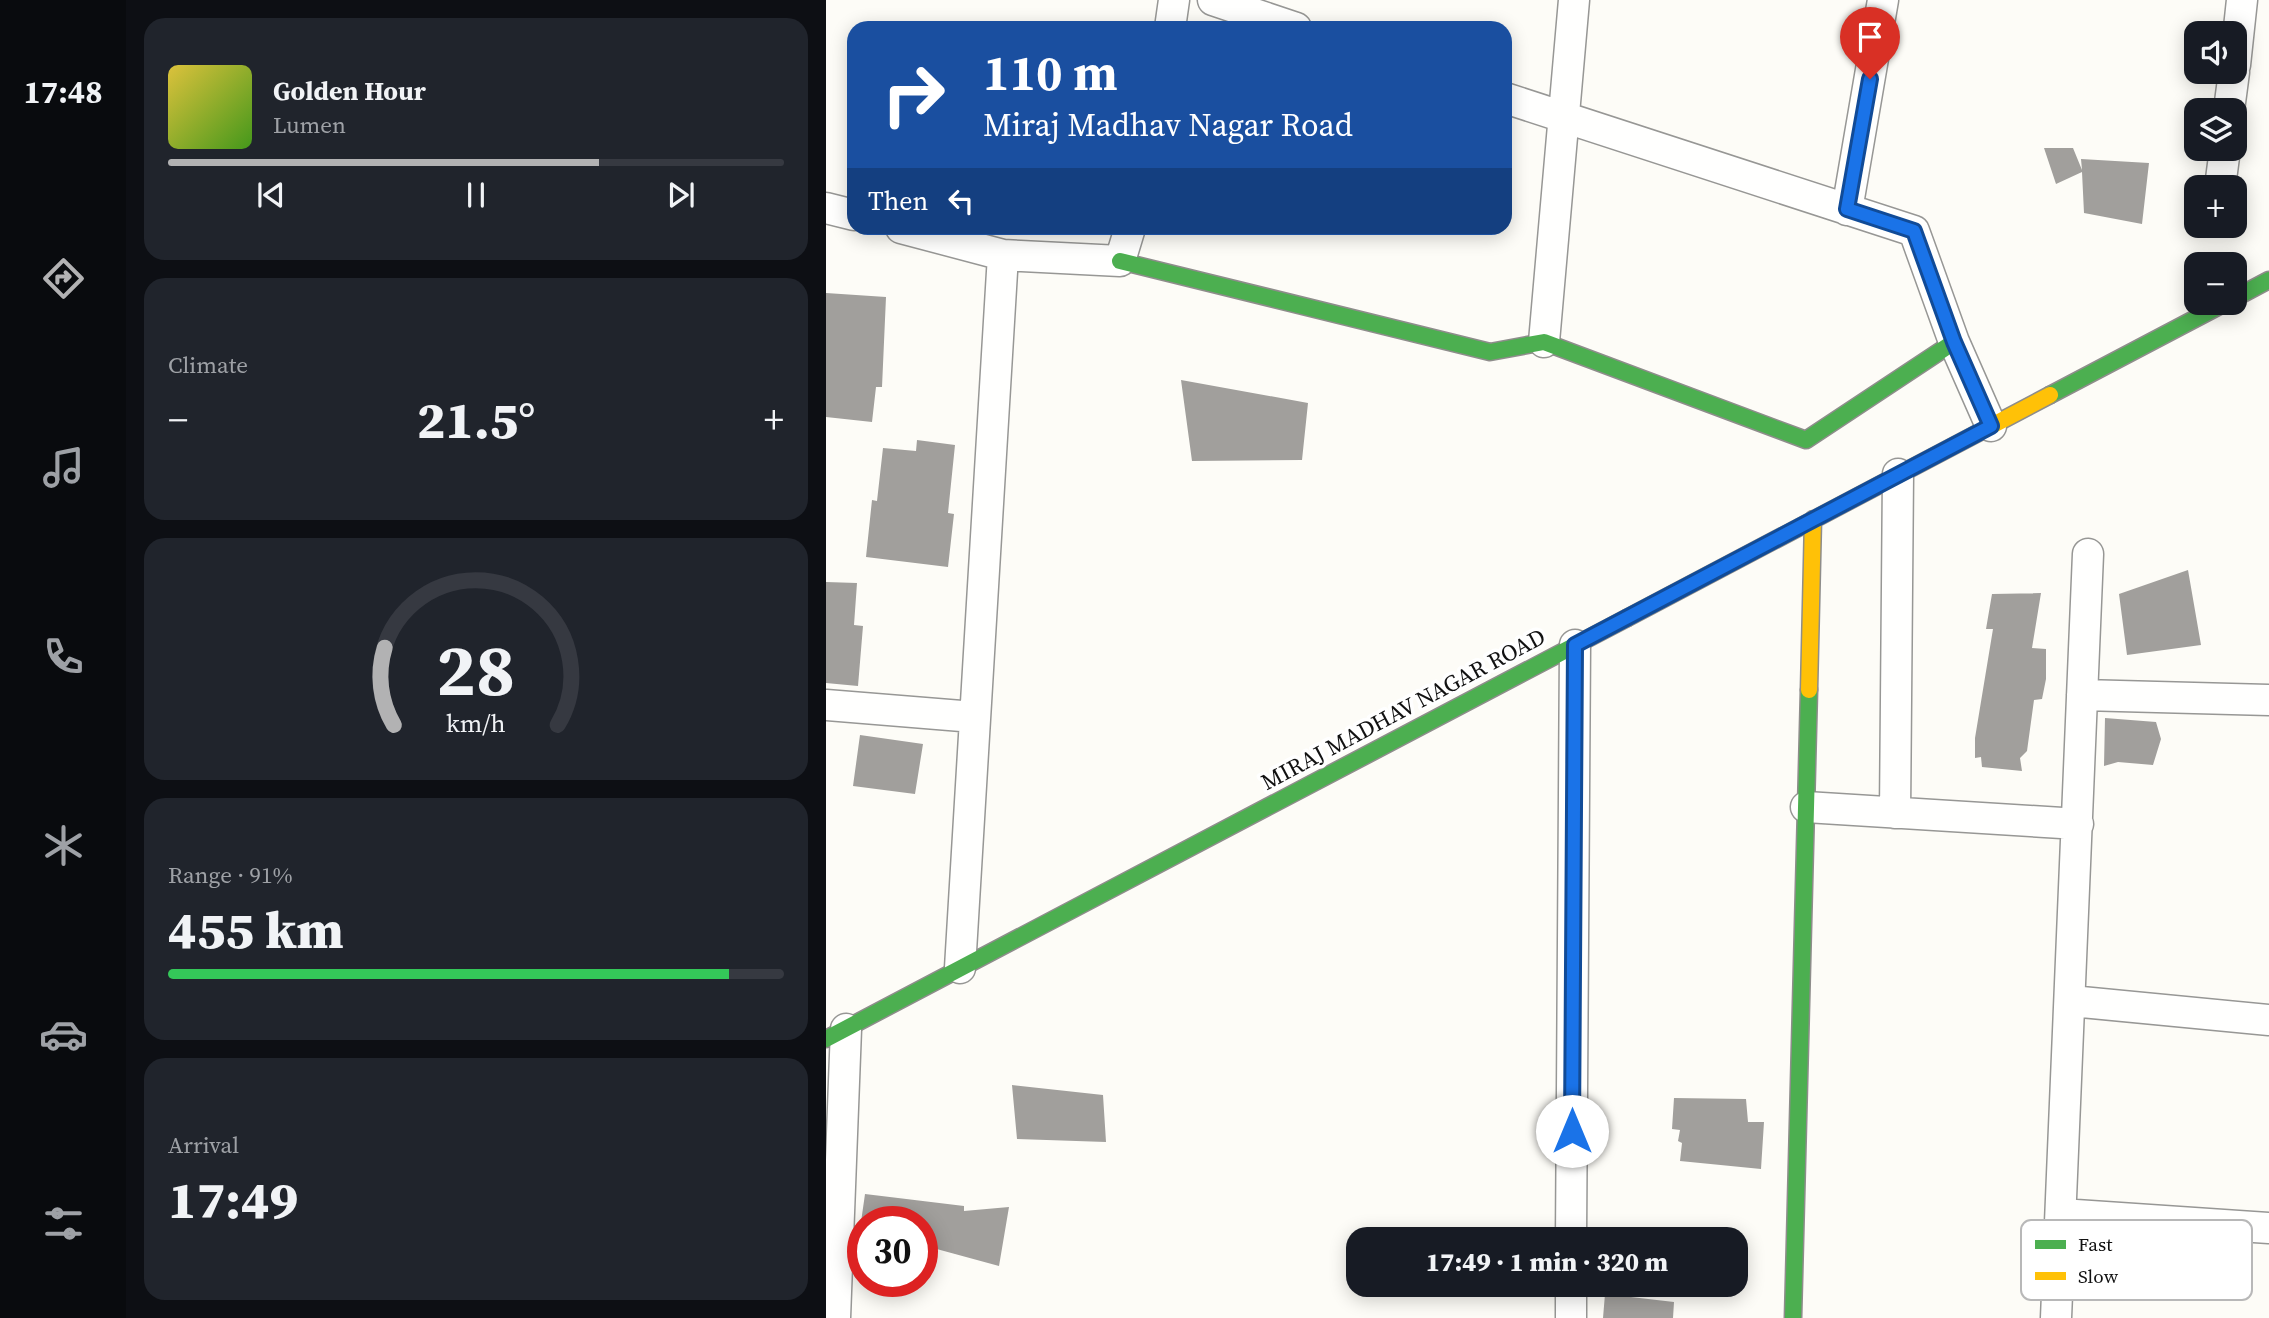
<!DOCTYPE html>
<html lang="en">
<head>
<meta charset="utf-8">
<style>
  :root { --surface:#171b24; --page:#20242c; --text:#f1f3f6; --muted:#9ea1a6; --line:#363941; --accent:#b2b2b3 }
  body { margin:0; font-family:"Source Serif 4",serif; background:var(--page); color:var(--text); height:100vh; display:flex; flex-direction:column; font-size:26px; white-space:nowrap }
  * { box-sizing:border-box; margin:0 }
  p { font-size:23px; color:var(--muted) }
  .icon { flex:none; width:38px; height:38px; fill:none; stroke:currentColor; stroke-width:2; stroke-linecap:round; stroke-linejoin:round }
  .map { position:relative; flex:1; overflow:hidden }
  .sheet { display:flex; flex-direction:column; gap:18px; padding:18px; background:#0d0f14; width:700px }
  .sheet>* { flex:none }
  .guide { position:absolute; left:21px; top:21px; width:665px; height:214px; border-radius:21px; box-shadow:0 4px 18px #0003; background:#1a4fa0; color:#fff; overflow:hidden }
  .controls { position:absolute; left:1358px; top:21px; display:grid; gap:14px }
  .controls a { display:grid; place-items:center; width:63px; height:63px; border-radius:14px; background:var(--surface); box-shadow:0 4px 18px #0003; font-size:35px }
  .speed { position:absolute; left:21px; top:1206px; display:flex; gap:14px; font-size:35px; font-weight:700; text-align:center }
  .speed>* { display:grid; place-content:center; width:91px; height:91px; border-radius:50%; background:var(--surface); box-shadow:0 4px 18px #0003; line-height:1 }
  .speed .limit { border:10px solid #d22; background:#fff; color:#111 }
  .pin { position:absolute; display:grid; place-items:center; width:60px; height:60px; color:#fff; margin:-72px -30px; border-radius:50% 50% 50% 0; rotate:-45deg; box-shadow:0 0 7px #0007 }
  .pin .icon { rotate:45deg }
  .me { position:absolute; width:77px; margin:-38px; rotate:0deg; stroke-linejoin:round; filter:drop-shadow(0 0 5px #0008) }
  .turn { display:flex; align-items:center; gap:24px; height:147px; padding:0 21px; font-size:32px }
  .turn .icon { width:91px; height:91px; stroke-width:2.5 }
  .turn b { display:block; font-size:49px; line-height:60px }
  .then { display:flex; align-items:center; height:66px; padding:0 21px; background:#0003; gap:14px; font-size:26px }
  .big { font-size:52px; font-weight:800; line-height:1.1 }
  .sheet .tile { flex:1; display:flex; flex-direction:column; justify-content:center; gap:10px; min-width:0; padding:0 24px; border-radius:21px; background:var(--page) }
  .sheet .dial { align-items:center; gap:0 }
  .dial svg { height:182px; overflow:visible; fill:none; stroke:var(--line); stroke-width:7; stroke-linecap:round; text-anchor:middle }
  .dial text { fill:var(--text); stroke:none }
  .song { display:flex; align-items:center; gap:21px }
  .cover { width:84px; height:84px; border-radius:10px; background:linear-gradient(135deg,hsl(50 70% 55%),hsl(100 70% 35%)) }
  .played { height:7px; border-radius:4px; background:linear-gradient(90deg,var(--accent) 70%,var(--line) 70%) }
  .keys { display:flex; justify-content:space-around; direction:ltr }
  .heat { display:flex; justify-content:space-between; align-items:center; font-size:38px; direction:ltr }
  .charge { height:10px; border-radius:5px; background:linear-gradient(90deg,#34c759 91%,var(--line) 0) }
  .trip { position:absolute; left:520px; top:1227px; width:402px; height:70px; border-radius:21px; background:var(--surface); box-shadow:0 4px 18px #0003; font-weight:800; line-height:70px; text-align:center }
  main { display:flex; flex:1; min-height:0 }
  .tab-bar { display:flex; flex-direction:column; width:126px; justify-content:space-around; align-items:center; background:#090b0e; color:var(--muted) }
  .tab-bar .icon { width:49px; height:49px }
  .tab-bar .current { color:var(--accent) }
  .tab-bar b { font-size:32px; color:var(--text) }
  .map>svg:first-child { display:block }
</style>
</head>
<body>
<main>
<nav class="tab-bar">
<b>17:48</b>
<svg class="icon current" aria-label="directions" viewBox="0 0 24 24"><path d="M12 3l9 9-9 9-9-9zM9 14v-3h6M13 9l2 2-2 2"/></svg>
<svg class="icon" aria-label="music" viewBox="0 0 24 24"><path d="M9 18V5l10-2v13"/><circle cx="6" cy="18" r="3"/><circle cx="16" cy="16" r="3"/></svg>
<svg class="icon" aria-label="phone" viewBox="0 0 24 24"><path d="M5 4h4l2 5-3 2q2 4 5 5l2-3 5 2v4C11 20 4 13 5 4z"/></svg>
<svg class="icon" aria-label="climate" viewBox="0 0 24 24"><path d="M12 3v18M4 7l16 10M4 17L20 7"/></svg>
<svg class="icon" aria-label="car" viewBox="0 0 24 24"><path d="M5 17H2v-5l4-1 3-4h7l3 4 3 1v5h-3M9 17h6M6 11h13"/><circle cx="7" cy="17" r="2"/><circle cx="17" cy="17" r="2"/></svg>
<svg class="icon" aria-label="filters" viewBox="0 0 24 24"><path d="M4 7h16M4 17h16"/><circle cx="9" cy="7" r="2"/><circle cx="15" cy="17" r="2"/></svg>
</nav>
<section class="sheet">
<div class="tile">
<div class="song"><i class="cover"></i><div><b>Golden Hour</b><p>Lumen</p></div></div>
<div class="played"></div>
<div class="keys"><svg class="icon" aria-label="previous" viewBox="0 0 24 24"><path d="M18 5L8 12l10 7zM5 5v14"/></svg><svg class="icon" aria-label="pause" viewBox="0 0 24 24"><path d="M8 5v14M16 5v14"/></svg><svg class="icon" aria-label="next" viewBox="0 0 24 24"><path d="M6 5l10 7-10 7zM19 5v14"/></svg></div>
</div>
<div class="tile"><p>Climate</p>
<div class="heat"><a>−</a><b class="big">21.5°</b><a>+</a></div>
</div>
<div class="tile dial"><svg viewBox="0 0 100 80">
<path d="M14 69A42 42 0 1 1 86 69"/>
<path d="M14 69A42 42 0 0 1 10 35" stroke="#b2b2b3"/>
<text x="50" y="56" font-size="32" font-weight="700">28</text>
<text x="50" y="72" font-size="11">km/h</text>
</svg></div>
<div class="tile"><p>Range · 91%</p><b class="big">455 km</b><div class="charge"></div></div>
<div class="tile"><p>Arrival</p><b class="big">17:49</b></div>
</section>
<div class="map">
<svg width="1443" height="1318" viewBox="0 0 1443 1318">
  <rect width="100%" height="100%" fill="#fdfcf7"/>
  <path fill="#a19f9c" d="M1218,148H1247L1256,170L1255,159L1323,163L1316,224L1258,213L1256,172L1230,184Z
    M0,293L60,297L56,387H50L46,422L0,417Z
    M355,380L482,403L476,460L366,461Z
    M91,440L129,445L122,513L128,514L122,567L40,557L46,500L51,501L57,448L90,451Z
    M1362,570L1375,645L1301,655L1293,594Z
    M0,582L31,583L28,625L37,626L32,686L0,683Z
    M1215,593L1206,648L1220,649V679L1216,699L1208,700L1201,751L1194,758L1196,771L1156,767L1155,757L1149,758V738L1167,629H1160L1166,594Z
    M1279,718L1330,722L1335,739L1327,765L1292,762L1278,766Z
    M34,735L97,744L89,794L27,786Z
    M186,1085L277,1095L280,1142L191,1139Z
    M848,1098L920,1099L922,1122H938L935,1169L854,1161L856,1143L852,1141L854,1130L846,1129Z
    M39,1194L138,1206V1211L183,1207L173,1266L96,1245V1222H35Z
    M779,1294L848,1302L847,1318H777Z"/>
  <g fill="none" stroke-linecap="round" stroke-linejoin="round">
    <g stroke="#979795" stroke-width="33">
      <path id="street" d="M387,0L470,28
        M344,28L348,0
        M1409,65L1416,0
        M679,98L1088,231L1128,342L1165,426
        M1403,110L1408,72
        M1394,187L1399,149
        M0,208L28,215
        M1021,210L1057,0
        M75,228L177,255L294,261L304,228
        M718,342L748,0
        M1256,695L1443,700
        M0,705L148,717
        M980,807L1252,824
        M1069,813L1072,474
        M134,968L177,255
        M1245,1001L1443,1020
        M1235,1214L1443,1228
        M745,1239L749,645
        M9,1318L20,1029
        M745,1318V1284
        M1230,1318L1262,554"/>
    </g>
    <g stroke="#8e8d8b" stroke-width="19">
      <path id="fast" d="M294,261L664,352L718,342L980,440L1128,342
        M1409,298L1443,280
        M1224,395L1399,303
        M0,1039L801,618
        M967,1318L983,690"/>
    </g>
    <g stroke="#8e8d8b" stroke-width="19">
      <path id="slow" d="M801,618L1224,395
        M983,690L987,519"/>
    </g>
    <use href="#street" stroke="#fffffe" stroke-width="30"/>
    <use href="#fast" stroke="#4caf50" stroke-width="16"/>
    <use href="#slow" stroke="#ffc107" stroke-width="16"/>
  </g>
  <g fill="none" stroke-linecap="round" stroke-linejoin="round">
    <g stroke="#114b97" stroke-width="18">
      <path id="route" d="M746,1131L749,645L1165,426L1128,342L1088,231L1021,209L1044,79"/>
    </g>
    <use href="#route" stroke="#1a73e8" stroke-width="12"/>
  </g>
  <g text-anchor="middle" dominant-baseline="central" stroke-width="7" stroke-linejoin="round" paint-order="stroke">
    <g font-size="23" fill="#111" stroke="#fff">
      <text transform="translate(577 709) rotate(-28)">MIRAJ MADHAV NAGAR ROAD</text>
    </g>
  </g>
  <rect x="1195" y="1220" width="231" height="80" rx="10" fill="#fff" stroke="#b8b8b8" stroke-width="2"/>
  <rect x="1209" y="1240" width="31" height="9" fill="#4caf50"/>
  <rect x="1209" y="1272" width="31" height="8" fill="#ffc107"/>
  <g font-size="19" fill="#111">
    <text x="1252" y="1251">Fast</text>
    <text x="1252" y="1283">Slow</text>
  </g>
</svg>
<div class="controls">
<a><svg class="icon" aria-label="sound" viewBox="0 0 24 24"><path d="M4 9h4l5-4v14l-5-4H4zM17 9q2 3 0 6"/></svg></a>
<a><svg class="icon" aria-label="layers" viewBox="0 0 24 24"><path d="M12 4l9 5-9 5-9-5zM3 14l9 5 9-5"/></svg></a>
<a>+</a>
<a>−</a>
</div>
<div class="speed"><div class="limit">30</div></div>
<div class="pin" style="left:1044px;top:79px;background:#d93025"><svg class="icon" aria-label="arrive" viewBox="0 0 24 24"><path d="M6 21V4h12l-3 4 3 4H6"/></svg></div>
<svg class="me" style="left:746px;top:1131px" viewBox="-20 -20 40 40"><circle r="19" fill="#fff"/><path d="M0-13L10 11 0 6-10 11z" fill="#1a73e8"/></svg>
<div class="trip">17:49 · 1 min · 320 m</div>
<div class="guide">
<div class="turn"><svg class="icon" aria-label="right" viewBox="0 0 24 24"><path d="M7 20v-9h11M14 6l5 5-5 5"/></svg><div><b>110 m</b>Miraj Madhav Nagar Road</div></div>
<div class="then">Then<svg class="icon" aria-label="left" viewBox="0 0 24 24"><path d="M17 20v-9H6M10 6l-5 5 5 5"/></svg></div>
</div>
</div>
</main>
</body>
</html>
